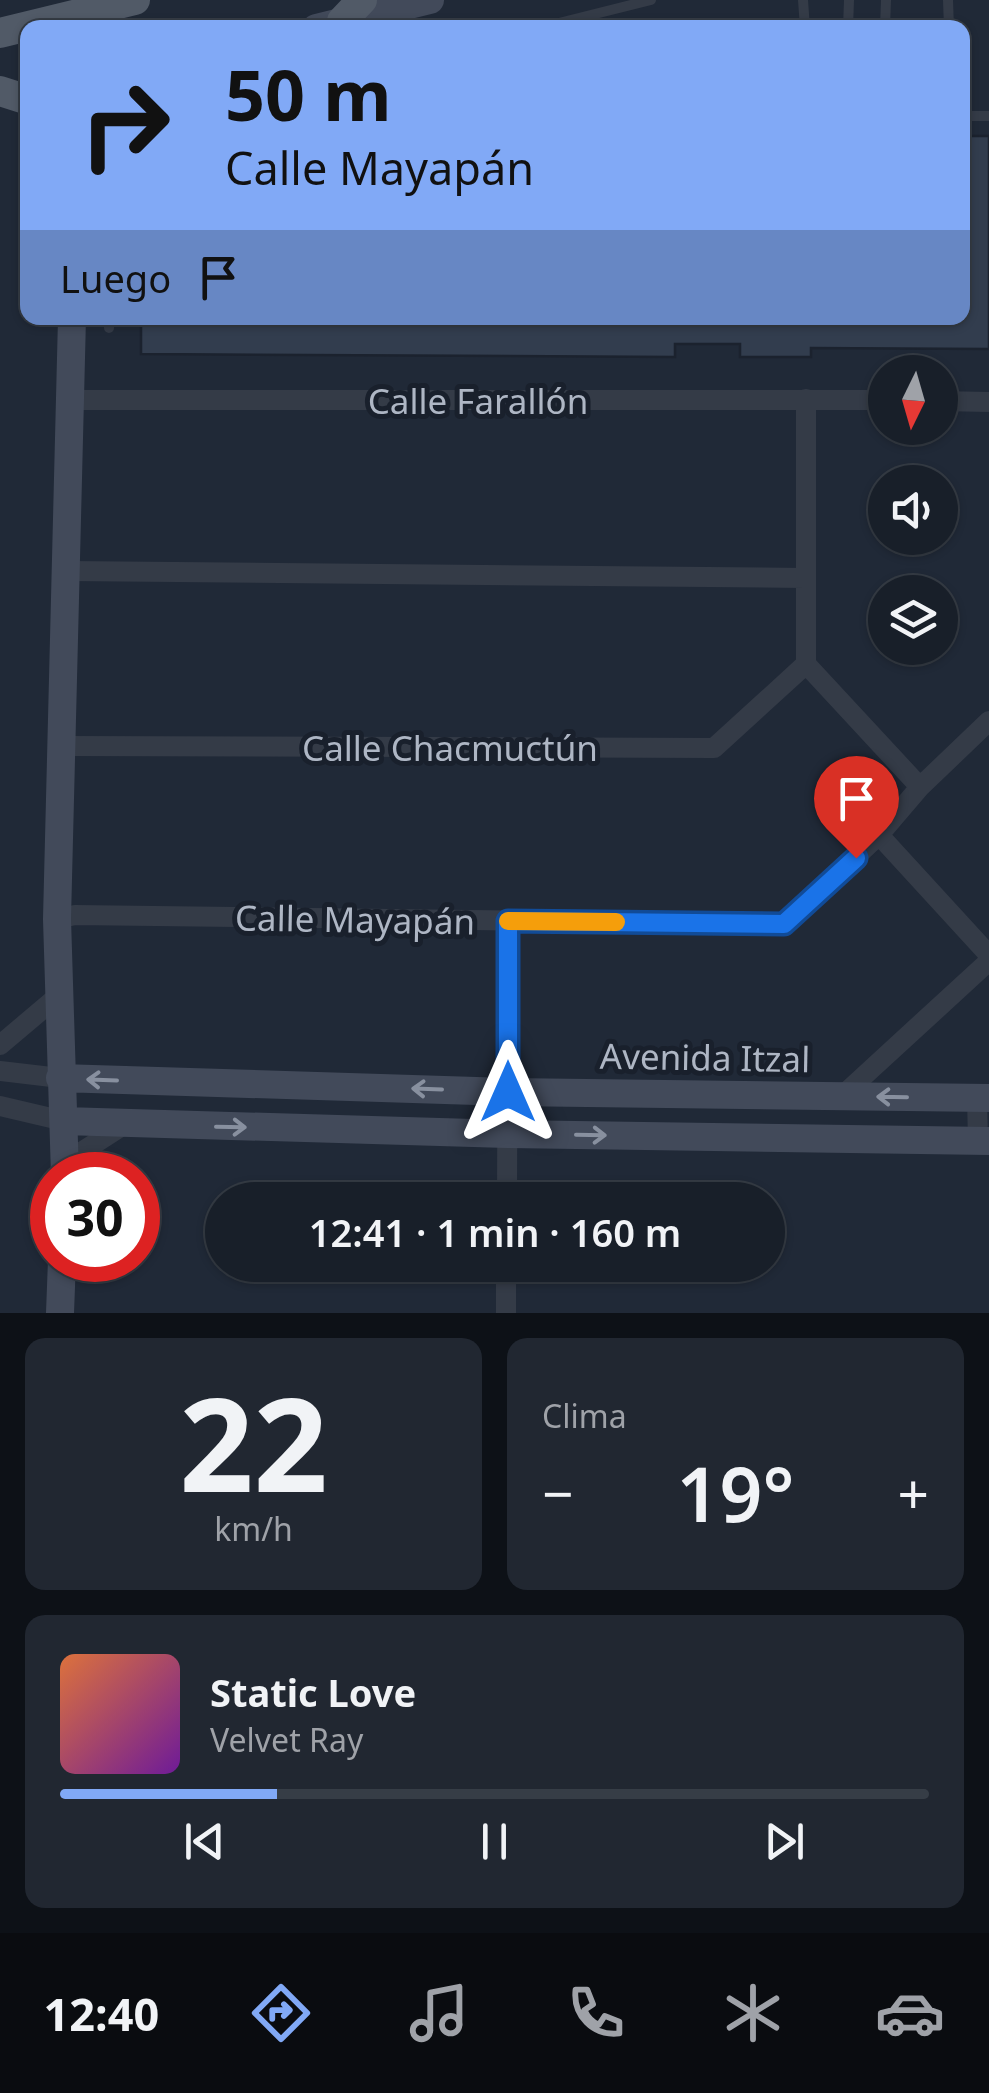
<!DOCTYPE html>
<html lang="es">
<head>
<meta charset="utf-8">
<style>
  :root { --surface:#181f29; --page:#212731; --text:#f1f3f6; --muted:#9fa2a8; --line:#363d46; --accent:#81a9f6 }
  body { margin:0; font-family:"Noto Sans",sans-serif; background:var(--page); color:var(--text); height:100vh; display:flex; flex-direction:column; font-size:38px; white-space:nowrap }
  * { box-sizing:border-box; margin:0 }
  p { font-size:32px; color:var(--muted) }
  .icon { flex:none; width:55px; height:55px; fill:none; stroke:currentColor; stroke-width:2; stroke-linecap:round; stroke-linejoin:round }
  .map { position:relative; height:1313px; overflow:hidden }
  .side { display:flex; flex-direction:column; gap:25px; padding:25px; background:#0d1117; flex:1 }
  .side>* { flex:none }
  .guide { position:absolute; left:20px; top:20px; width:950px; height:305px; border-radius:20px; box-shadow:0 2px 8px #0004,0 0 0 2px var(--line); background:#81a9f6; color:#111; overflow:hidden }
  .needle { width:65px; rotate:185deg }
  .buttons { position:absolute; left:868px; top:355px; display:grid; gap:20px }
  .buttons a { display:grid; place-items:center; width:90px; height:90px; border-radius:50%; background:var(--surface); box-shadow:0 2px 8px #0004,0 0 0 2px var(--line); font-size:50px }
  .speed { position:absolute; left:30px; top:1152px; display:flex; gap:20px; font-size:50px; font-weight:700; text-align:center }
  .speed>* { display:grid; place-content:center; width:130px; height:130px; border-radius:50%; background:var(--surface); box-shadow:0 2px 8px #0004,0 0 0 2px var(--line); line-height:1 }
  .speed .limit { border:15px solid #d22; background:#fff; color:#111 }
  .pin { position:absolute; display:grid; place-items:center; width:85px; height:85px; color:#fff; margin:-102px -42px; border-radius:50% 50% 50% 0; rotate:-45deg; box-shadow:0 0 10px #0007 }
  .pin .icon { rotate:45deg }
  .me { position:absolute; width:110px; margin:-55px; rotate:0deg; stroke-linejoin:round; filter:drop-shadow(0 0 8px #0008) }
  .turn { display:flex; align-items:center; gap:35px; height:210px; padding:0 40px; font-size:45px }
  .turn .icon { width:130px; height:130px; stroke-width:2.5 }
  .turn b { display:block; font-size:70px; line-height:85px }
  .then { display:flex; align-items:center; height:95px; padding:0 40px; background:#0003; gap:20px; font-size:38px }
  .big { font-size:75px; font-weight:600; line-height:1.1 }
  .side .tile { flex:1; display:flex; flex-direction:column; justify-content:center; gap:15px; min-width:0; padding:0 35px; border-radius:20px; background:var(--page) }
  .side .dial { align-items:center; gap:0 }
  .dial b { font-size:130px; line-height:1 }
  .song { display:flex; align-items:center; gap:30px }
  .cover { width:120px; height:120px; border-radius:15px; background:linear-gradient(135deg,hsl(20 70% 55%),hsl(280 70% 35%)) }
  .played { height:10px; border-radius:5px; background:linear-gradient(90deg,var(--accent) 25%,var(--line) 25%) }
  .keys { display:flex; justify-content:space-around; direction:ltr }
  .heat { display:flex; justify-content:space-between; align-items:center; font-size:55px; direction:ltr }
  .side .tiles { flex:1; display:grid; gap:25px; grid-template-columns:1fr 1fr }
  .tile:last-child { grid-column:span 2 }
  .trip { position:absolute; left:205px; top:1182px; width:580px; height:100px; border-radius:50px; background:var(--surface); box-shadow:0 2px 8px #0004,0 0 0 2px var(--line); font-weight:600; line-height:100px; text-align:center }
  .tab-bar { display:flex; height:160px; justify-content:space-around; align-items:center; background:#0a0c10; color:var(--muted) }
  .tab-bar .icon { width:70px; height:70px }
  .tab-bar .active { color:var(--accent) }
  .tab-bar b { font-size:45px; color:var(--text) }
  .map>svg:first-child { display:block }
</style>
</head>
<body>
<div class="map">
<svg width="989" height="1313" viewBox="0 0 989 1313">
  <rect width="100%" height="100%" fill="#202937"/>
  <path fill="#323d4e" stroke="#1b222e" stroke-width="2.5" d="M962,136H989V349L811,348V357H740V344H675V357L141,354V318H962Z"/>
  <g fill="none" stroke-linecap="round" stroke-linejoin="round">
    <path stroke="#343b47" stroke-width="10" d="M803,0L805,28
      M948,0L949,28
      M539,28L651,0
      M848,28L849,0
      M885,28L886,0
      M962,116H989
      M109,328V318"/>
    <path stroke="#343b47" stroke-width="20" d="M806,399V664L920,787
      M72,400H885
      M940,401L989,402
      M68,571L805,578
      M62,746L714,748L806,664
      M879,835L989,955
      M57,919L75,915L784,924L879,835L920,787L989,721
      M0,1045L57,997
      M0,1071L60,1078
      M842,1096L989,961
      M977,1098L978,1141
      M0,1106L64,1121
      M66,1162L125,1124
      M507,1200L508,921
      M506,1313V1265"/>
    <path stroke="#424a5a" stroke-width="28" d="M316,28L430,0
      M60,1078L508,1092L989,1098
      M64,1121L507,1134L989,1141
      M65,1175L57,919L72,318
      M60,1313L62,1260"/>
    <path stroke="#515a67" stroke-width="30" d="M342,21L362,0
      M0,33L135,0
      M0,91L25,99"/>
  </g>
  <defs><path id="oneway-shaft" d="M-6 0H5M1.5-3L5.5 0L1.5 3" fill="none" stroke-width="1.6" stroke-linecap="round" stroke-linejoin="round" transform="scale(2.5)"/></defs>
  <g stroke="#88909f">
    <use href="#oneway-shaft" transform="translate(102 1080) rotate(-178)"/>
    <use href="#oneway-shaft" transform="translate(427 1089) rotate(-178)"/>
    <use href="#oneway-shaft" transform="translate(892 1097) rotate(-179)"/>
    <use href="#oneway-shaft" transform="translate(231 1127) rotate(1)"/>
    <use href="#oneway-shaft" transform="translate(591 1135) rotate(1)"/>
  </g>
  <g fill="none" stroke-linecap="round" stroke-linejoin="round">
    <g stroke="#114b97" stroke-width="25">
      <path id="route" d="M508,1092V921L784,924L856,858"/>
    </g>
    <use href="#route" stroke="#1a73e8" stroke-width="18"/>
    <path stroke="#f59e0b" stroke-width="18" d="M508,921L616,922"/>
  </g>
  <g text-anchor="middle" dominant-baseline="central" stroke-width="10" stroke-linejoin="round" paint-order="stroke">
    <g font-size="35" fill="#aeb6c4" stroke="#19202c">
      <text x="478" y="400">Calle Farallón</text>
      <text x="450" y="747">Calle Chacmuctún</text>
      <text transform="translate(355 919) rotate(1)">Calle Mayapán</text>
      <text transform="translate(705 1057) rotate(1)">Avenida Itzal</text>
    </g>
  </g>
</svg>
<div class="buttons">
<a><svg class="needle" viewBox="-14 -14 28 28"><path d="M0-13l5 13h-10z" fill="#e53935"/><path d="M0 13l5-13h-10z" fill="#9fa2a8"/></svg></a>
<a><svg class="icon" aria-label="sound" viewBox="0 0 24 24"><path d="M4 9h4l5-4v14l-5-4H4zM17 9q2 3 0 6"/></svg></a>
<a><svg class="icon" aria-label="layers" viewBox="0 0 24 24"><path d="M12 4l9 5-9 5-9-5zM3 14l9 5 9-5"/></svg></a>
</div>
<div class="speed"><div class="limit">30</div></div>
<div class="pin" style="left:856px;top:858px;background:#d93025"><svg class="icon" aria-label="arrive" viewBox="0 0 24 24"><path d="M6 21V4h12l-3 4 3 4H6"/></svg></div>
<svg class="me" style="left:508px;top:1092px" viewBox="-20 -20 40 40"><path d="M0-17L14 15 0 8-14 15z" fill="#1a73e8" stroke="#fff" stroke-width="4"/></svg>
<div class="trip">12:41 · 1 min · 160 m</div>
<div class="guide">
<div class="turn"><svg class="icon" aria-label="right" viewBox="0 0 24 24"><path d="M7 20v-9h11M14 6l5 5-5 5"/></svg><div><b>50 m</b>Calle Mayapán</div></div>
<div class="then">Luego<svg class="icon" aria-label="arrive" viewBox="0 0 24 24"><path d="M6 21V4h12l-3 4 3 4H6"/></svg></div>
</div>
</div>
<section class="side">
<div class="tiles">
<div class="tile dial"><b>22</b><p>km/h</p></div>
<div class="tile"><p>Clima</p>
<div class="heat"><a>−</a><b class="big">19°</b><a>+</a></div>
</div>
<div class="tile">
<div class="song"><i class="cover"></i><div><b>Static Love</b><p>Velvet Ray</p></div></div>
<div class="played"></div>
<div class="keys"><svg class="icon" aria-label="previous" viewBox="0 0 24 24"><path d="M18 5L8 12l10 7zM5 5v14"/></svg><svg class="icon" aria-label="pause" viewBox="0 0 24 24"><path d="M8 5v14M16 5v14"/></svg><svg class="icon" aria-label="next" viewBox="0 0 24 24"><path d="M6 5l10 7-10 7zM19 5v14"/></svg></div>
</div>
</div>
</section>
<nav class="tab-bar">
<b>12:40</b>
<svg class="icon active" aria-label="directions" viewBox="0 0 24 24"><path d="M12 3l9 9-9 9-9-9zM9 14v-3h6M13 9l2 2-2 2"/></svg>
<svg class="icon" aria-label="music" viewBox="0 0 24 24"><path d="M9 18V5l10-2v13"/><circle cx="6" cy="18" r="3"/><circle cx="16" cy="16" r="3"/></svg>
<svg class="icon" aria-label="phone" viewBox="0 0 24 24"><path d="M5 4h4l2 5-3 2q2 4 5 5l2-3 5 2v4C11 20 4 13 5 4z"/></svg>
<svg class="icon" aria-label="climate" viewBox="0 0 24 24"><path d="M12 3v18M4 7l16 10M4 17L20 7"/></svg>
<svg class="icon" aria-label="car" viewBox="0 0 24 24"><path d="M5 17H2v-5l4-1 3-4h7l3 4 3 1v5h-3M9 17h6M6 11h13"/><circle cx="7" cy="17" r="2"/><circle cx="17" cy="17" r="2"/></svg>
</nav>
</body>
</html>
